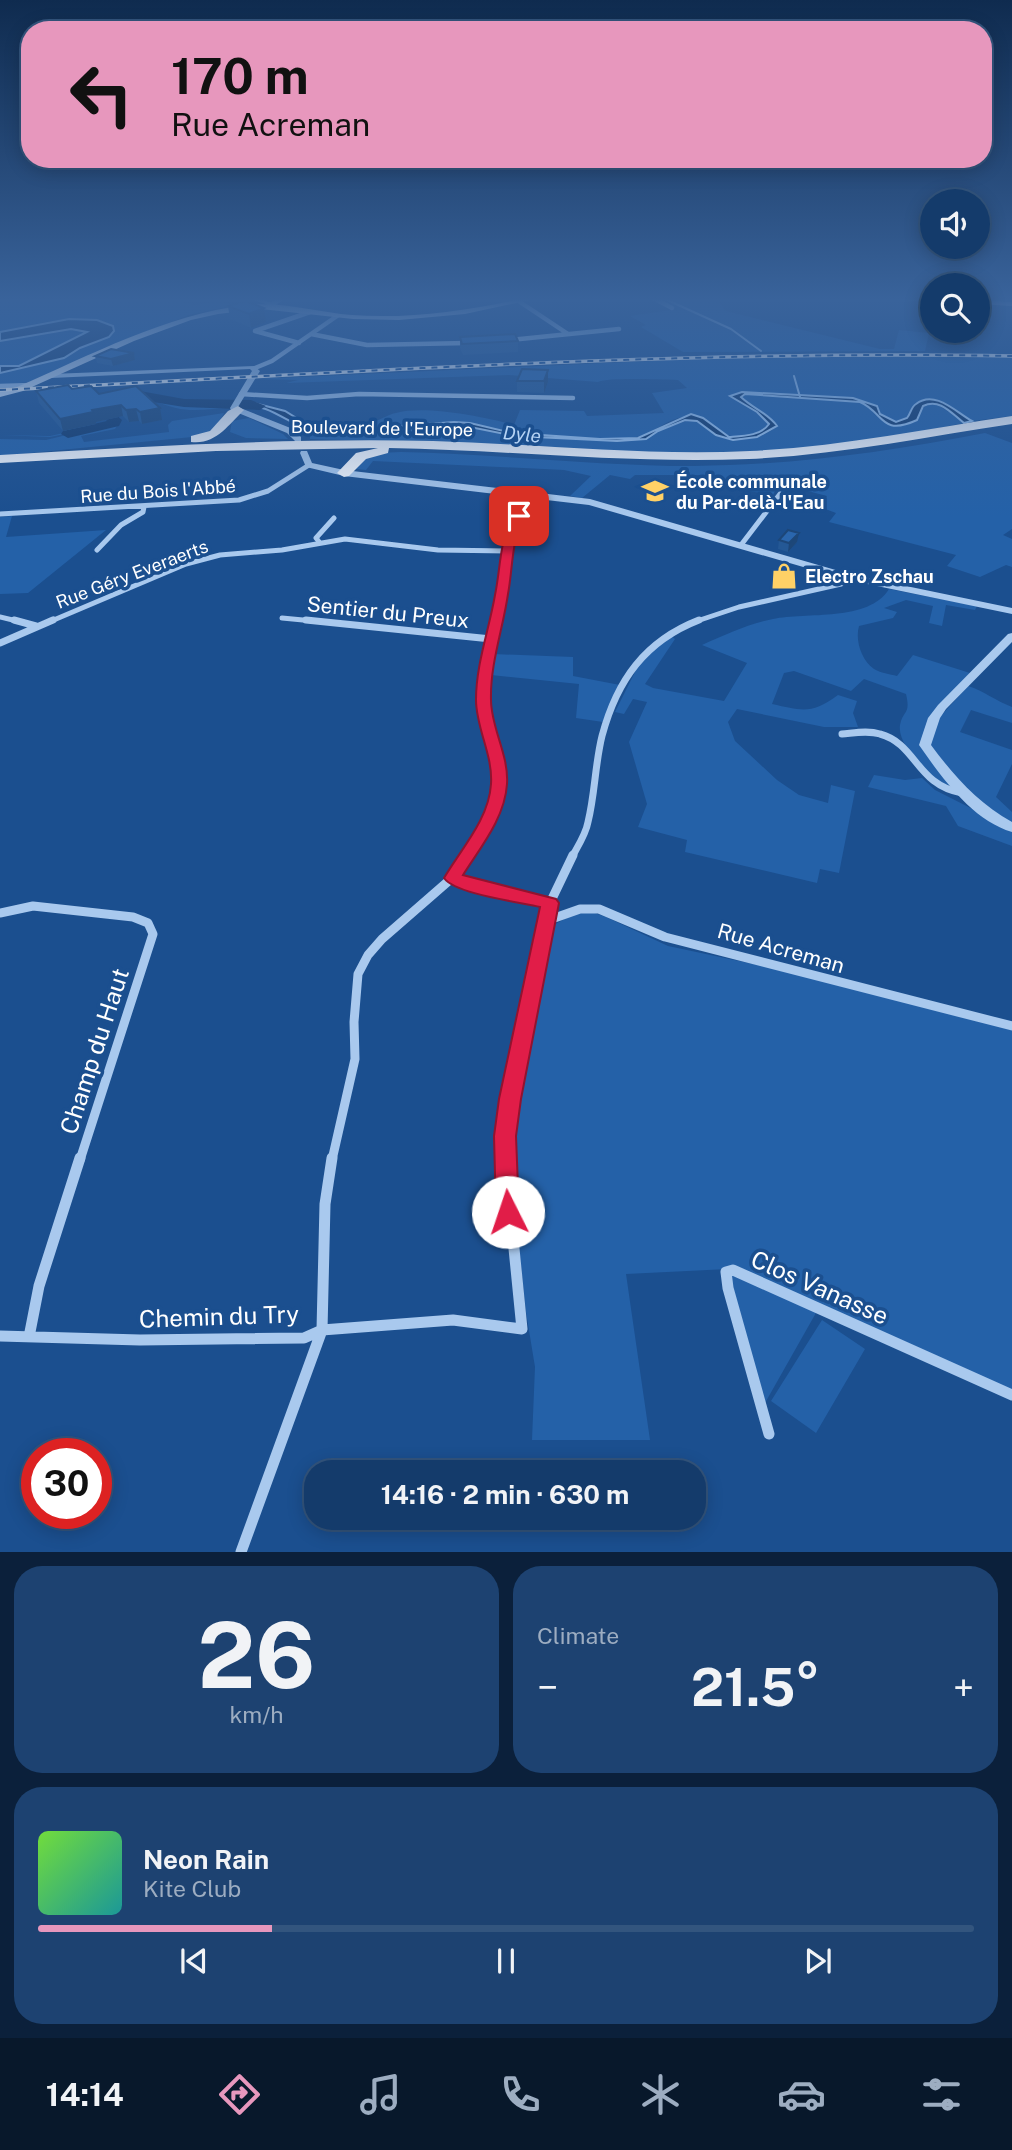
<!DOCTYPE html>
<html lang="en">
<head>
<meta charset="utf-8">
<style>
  :root { --surface:#143b6b; --page:#1d4271; --text:#f1f3f6; --muted:#9dadc1; --line:#33557e; --accent:#e797bd }
  body { margin:0; font-family:"Public Sans",sans-serif; background:var(--page); color:var(--text); height:100vh; display:flex; flex-direction:column; font-size:26px; white-space:nowrap }
  * { box-sizing:border-box; margin:0 }
  p { font-size:23px; color:var(--muted) }
  .icon { flex:none; width:38px; height:38px; fill:none; stroke:currentColor; stroke-width:2; stroke-linecap:round; stroke-linejoin:round }
  .map { position:relative; height:1552px; overflow:hidden }
  .details { display:flex; flex-direction:column; gap:14px; padding:14px; background:#0b203b; flex:1 }
  .details>* { flex:none }
  .top-card { position:absolute; left:21px; top:21px; width:971px; height:147px; border-radius:28px; box-shadow:0 4px 18px #0003,0 0 0 2px var(--line); background:#e797bd; color:#111; overflow:hidden }
  .tools { position:absolute; left:920px; top:189px; display:grid; gap:14px }
  .tools a { display:grid; place-items:center; width:70px; height:70px; border-radius:50%; background:var(--surface); box-shadow:0 4px 18px #0003,0 0 0 2px var(--line); font-size:35px }
  .speed { position:absolute; left:21px; top:1438px; display:flex; gap:14px; font-size:35px; font-weight:700; text-align:center }
  .speed>* { display:grid; place-content:center; width:91px; height:91px; border-radius:50%; background:var(--surface); box-shadow:0 4px 18px #0003,0 0 0 2px var(--line); line-height:1 }
  .speed .limit { border:10px solid #d22; background:#fff; color:#111 }
  .pin { position:absolute; display:grid; place-items:center; width:60px; height:60px; color:#fff; margin:-30px; border-radius:14px; box-shadow:0 4px 10px #0006 }
  .me { position:absolute; width:77px; margin:-38px; rotate:356deg; stroke-linejoin:round; filter:drop-shadow(0 0 5px #0008) }
  .turn { display:flex; align-items:center; gap:24px; height:147px; padding:0 35px; font-size:32px }
  .turn .icon { width:91px; height:91px; stroke-width:2.5 }
  .turn b { display:block; font-size:49px; line-height:60px }
  .big { font-size:52px; font-weight:700; line-height:1.1 }
  .details .card { flex:1; display:flex; flex-direction:column; justify-content:center; gap:10px; min-width:0; padding:0 24px; border-radius:28px; background:var(--page) }
  .details .dial { align-items:center; gap:0 }
  .dial b { font-size:91px; line-height:1 }
  .song { display:flex; align-items:center; gap:21px }
  .cover { width:84px; height:84px; border-radius:10px; background:linear-gradient(135deg,hsl(100 70% 55%),hsl(180 70% 35%)) }
  .played { height:7px; border-radius:4px; background:linear-gradient(90deg,var(--accent) 25%,var(--line) 25%) }
  .keys { display:flex; justify-content:space-around; direction:ltr }
  .heat { display:flex; justify-content:space-between; align-items:center; font-size:38px; direction:ltr }
  .details .tiles { flex:1; display:grid; gap:14px; grid-template-columns:1fr 1fr }
  .card:last-child { grid-column:span 2 }
  .trip { position:absolute; left:304px; top:1460px; width:402px; height:70px; border-radius:28px; background:var(--surface); box-shadow:0 4px 18px #0003,0 0 0 2px var(--line); font-weight:700; line-height:70px; text-align:center }
  .tab-bar { display:flex; height:112px; justify-content:space-around; align-items:center; background:#08182b; color:var(--muted) }
  .tab-bar .icon { width:49px; height:49px }
  .tab-bar .active { color:var(--accent) }
  .tab-bar b { font-size:32px; color:var(--text) }
  .map>svg:first-child { display:block }
</style>
</head>
<body>
<div class="map">
<svg width="1012" height="1552" viewBox="0 0 1012 1552">
  <rect width="100%" height="100%" fill="#1b4f8f"/>
  <path fill="#2461a8" d="M0,299H166L195,305L214,302L200,299H222L217,302L235,305L188,315L29,382L0,385V373L64,358L80,348L109,337L107,322C71,313 35,324 0,332Z
    M658,299H716L726,311L880,349H894L899,330L929,333L925,351L683,352L641,327L646,325L630,316L678,309Z
    M71,329L87,333L19,366H0V341Z
    M758,356L1012,357V416L972,421L957,411L928,400L907,418L896,422L880,413V410L853,398L753,392L731,396L757,412L769,424C765,431 760,432 752,434C714,443 720,421 694,417C670,413 653,437 630,438C592,440 549,440 512,433C498,431 484,425 470,423C439,419 405,427 374,428L376,421C382,419 389,414 396,413C425,405 485,417 514,425L520,410L584,411L587,416L664,413L652,393L687,388L678,380C659,380 611,377 598,382L509,375L286,383L298,380L255,379Z
    M143,394L182,401H229L226,408C211,409 191,412 176,408C139,398 148,393 108,406L120,421L115,429L81,436L84,442L169,432L168,425L172,421L224,413L216,430L192,437L0,456V439L46,440L95,428L50,437L0,435L50,436L108,423L110,420L97,406Z
    M745,394L860,402L869,406L875,415L900,425C935,400 927,396 964,423C907,434 848,446 790,449C630,460 470,442 310,439V433L294,431L460,425L515,436L617,441L646,439L658,431L692,419C700,422 704,427 711,432C729,445 761,441 777,426L775,422L745,401L741,397Z
    M249,418L283,434L288,439L246,438L230,432L232,421Z
    M985,433L1012,443V529L1003,535L1012,539V567L1006,565L980,577L947,566L956,555L829,522L836,513L820,507L827,496L788,486L784,492L775,491L773,495L712,485L719,475H635L630,479L610,475L582,498L570,496L591,476L564,470L373,461L366,470L356,469L360,459L379,453L401,452C498,454 596,466 694,466C794,465 887,452 985,433Z
    M12,516L6,537L106,530L28,593L0,594V517Z
    M889,589L977,606L975,610L946,605L942,626L929,623L933,606L906,600L884,608L897,612L893,618L859,626C855,640 861,660 874,669C880,673 890,674 897,676L913,655L970,673L939,706L922,744L952,785L939,784C927,770 897,746 900,725C903,710 911,715 906,694L864,679L851,691L794,671L784,673L772,704C803,711 812,714 838,695L857,701L853,713L858,727H824L737,709L728,722L735,741L777,780L799,795L828,803L831,785L855,791L839,873L820,869L817,883L685,852L687,840L638,827L647,804L629,742L647,702L633,699L624,714L615,712L641,660L671,636L675,639L645,684L653,688L724,701L747,663L702,645C725,635 748,624 773,619C806,612 869,622 889,589Z
    M493,654L573,657V676L620,685L603,722L576,718L579,684L491,675Z
    M968,686C984,691 996,701 1012,707V723L971,710L960,732L1012,750V764L996,797L1012,812V824L967,793L929,745L938,719Z
    M874,775L905,780L922,778L935,790L1012,829V846L958,826L946,806L868,787Z
    M579,911L592,912L606,917L668,946L767,967L1012,1030V1390L821,1304L765,1403L728,1269L626,1274L650,1440H532L535,1367L526,1312L510,1163L513,1107L550,927Z
    M822,1320L865,1349L816,1433L771,1401Z"/>
  <path fill="#123a6d" stroke="#9cc4f0" stroke-width="2" d="M69,319L97,320L113,326L114,331L109,337L80,348L64,358L0,373V366H19L87,332L71,329L0,341V332Z
    M742,392L853,398L877,406L880,414L896,422L907,418C911,413 911,407 916,404C935,389 957,413 972,421L964,423C951,413 940,398 923,406L917,420C880,437 884,412 860,402L745,394L741,397C752,408 768,413 777,426L757,437L733,440L716,435L697,421L685,420L658,431L646,439L617,441L515,436L460,425L403,430L315,431C288,426 275,405 240,404L254,403L285,411L311,427L374,428L454,422L470,423L512,433L600,439L638,438L691,414L703,418L729,437C742,436 761,436 769,424L757,412L730,396Z"/>
  <g fill="none" stroke-linecap="round" stroke-linejoin="round">
    <path stroke="#9cc4f0" stroke-width="2" d="M665,299L731,329L761,351
      M794,376L800,397"/>
    <path fill="#123a6d" fill-rule="evenodd" d="M140,391L184,399L251,400L266,406L260,410L184,407L128,398L113,403L108,408L122,420L119,426L68,438L61,434L63,431L107,421L95,408C107,393 121,390 140,391Z"/>
    <path stroke="#a9c9ee" stroke-width="4.5" d="M655,299L672,308
      M520,302L568,334
      M272,304L281,299
      M311,334L367,345L467,343
      M510,340L619,329
      M299,343L255,331L310,312
      M255,368L272,361L337,316
      M0,386L31,385
      M241,394L307,398L359,394L573,398"/>
    <path stroke="#a9c9ee" stroke-width="5" d="M0,514L239,500L268,491L309,465
      M320,543L316,538L334,518
      M741,545L780,494
      M97,550L121,525L143,512L144,507
      M0,617L21,622
      M282,618L324,622
      M49,622L186,564L220,555L282,550L345,539L438,550L508,551
      M496,622L513,526L534,495
      M694,622L739,607L841,584L851,578"/>
    <path stroke="#a9c9ee" stroke-width="7" d="M14,620L36,626
      M306,620L491,639
      M0,643L53,620
      M842,734C854,733 868,730 880,734C917,744 916,785 962,793
      M466,857C496,812 506,796 493,742C489,729 483,714 483,700C483,673 490,646 496,620
      M572,857C578,846 586,834 588,822C595,794 595,764 602,736C617,680 645,641 699,620"/>
    <path stroke="#a9c9ee" stroke-width="9" d="M452,878L474,886L550,903
      M0,913L33,906L133,917L148,923L153,934L80,1160
      M546,921L580,909H599L665,937L1012,1026
      M332,1160L355,1059L354,1022L358,974L368,955L382,939L452,878L467,855
      M505,1160L510,1099L550,903L573,855"/>
    <path stroke="#a9c9ee" stroke-width="11" d="M0,1336L140,1340L304,1338L322,1330L453,1320L522,1329L505,1158
      M29,1337L39,1286L80,1158
      M769,1434L728,1288L726,1272L733,1270L1012,1395
      M241,1552L322,1330L325,1204L332,1158"/>
    <path fill="#a9c9ee" fill-rule="evenodd" d="M250,299H261L284,307L281,309Z
      M254,366L260,371L238,407L293,429L301,437V441H295L287,433L231,410L230,408L252,371L250,369L51,378L47,376L51,374Z
      M301,451H307L312,463L344,470L590,499L853,575L1012,608V614L848,580L589,505L344,476L306,467L300,453Z
      M1012,633V642L946,709L940,718L931,745C954,776 978,803 1012,822V832C972,820 942,778 919,745L928,718L938,705L1008,634Z"/>
    <path fill="#d6e6fa" fill-rule="evenodd" d="M520,299H535L465,314L399,320L353,319L261,309L218,314L191,320L134,341L23,391L0,397V391L17,387C91,355 165,315 246,305C281,301 317,312 352,315C408,319 465,311 520,299Z
      M906,299H933V302L909,301Z
      M978,300L1012,302V306L978,304Z"/>
    <path fill="#f8faff" fill-rule="evenodd" d="M238,406L244,410C228,425 216,445 191,442V436L210,431L228,411Z
      M1012,416V424C925,437 838,455 749,459C629,464 509,450 389,448L388,453L366,459L349,476L344,477L337,473L356,453L378,448L216,451L0,463V455C144,446 289,438 433,441C539,444 644,456 750,451C838,447 925,429 1012,416Z"/>
    <g stroke="#fff" stroke-width="3.5">
      <path id="rail" d="M0,390C337,373 674,350 1012,356"/>
    </g>
    <use href="#rail" stroke="#1b4f8f" stroke-width="2" stroke-dasharray="6" stroke-linecap="butt"/>
  </g>
  <path fill="#245895" d="M245,301L266,322L251,328L230,319L228,306Z
    M460,337L518,341V352L463,355L460,348Z
    M134,353L135,360L113,366L97,363L95,356Z
    M517,381L548,382L544,393L517,392Z
    M72,389L99,394L162,420L142,424L139,421L129,422L123,416L96,422V424L63,431L39,403L36,391Z
    M779,540L797,542L788,552L778,549Z"/>
  <path fill="#1d4779" d="M264,308L266,322L251,328L249,314Z
    M134,353L135,360L113,366L111,359Z
    M548,370V382L544,393V381Z
    M121,405L123,416L96,422V424L63,431L60,419L92,410Z
    M160,408L162,420L142,424L140,412Z
    M136,409L139,421L129,422L126,410Z
    M799,533L797,542L788,552L789,543Z"/>
  <path fill="#2a66ad" stroke="#1d4779" stroke-width="2" d="M245,301L264,308L249,314L228,306Z
    M515,334L518,341L462,344L460,337Z
    M111,349L134,353L111,359L95,356Z
    M522,369L548,370L544,381H517Z
    M68,385L72,389L91,386L99,394L136,386L160,408L140,412L136,409L126,410L121,405L92,410L93,412L60,419L36,391Z
    M788,530L799,533L789,543L779,540Z"/>
  <linearGradient id="sky" x2="0" y2="1"><stop stop-color="#0f2b4f"/><stop offset="0.58" stop-color="#39639b"/><stop offset="1" stop-color="#39639b" stop-opacity="0"/></linearGradient>
  <rect width="1012" height="517" fill="url(#sky)"/>
  <path fill="#e11d48" stroke="#92132f" stroke-width="2" d="M515,513L525,516C511,539 513,568 508,594C503,629 490,664 491,700C491,728 509,755 507,784C505,818 480,848 463,875L556,899L559,903L521,1099L516,1136L519,1212L516,1219L508,1222L499,1219L496,1212L494,1136L499,1099L540,907C519,902 455,894 444,878C461,849 489,819 491,784C493,755 476,728 476,700C476,664 489,630 495,595C501,567 499,538 515,513Z"/>
  <defs>
    <g id="school-bare" transform="scale(2.1)"><path d="M0-5L7-2L0 1L-7-2ZM-4 1L0 2.5L4 1V4Q0 6-4 4Z" fill="#ffd166" stroke="#1b4f8f" stroke-width="2.5" paint-order="stroke"/></g>
    <g id="shop-bare" transform="scale(2.1)"><path d="M-5-2.5h2.3a2.7 3.5 0 0 1 5.4 0H5L5.5 6h-11ZM-1.5-2.5h3a1.5 2.3 0 0 0-3 0Z" fill="#ffd166" stroke="#1b4f8f" stroke-width="2.5" paint-order="stroke"/></g>
  </defs>
  <g fill-rule="evenodd">
    <use href="#school-bare" x="655" y="491"/>
    <use href="#shop-bare" x="784" y="576"/>
  </g>
  <g text-anchor="middle" dominant-baseline="central" stroke-width="7" stroke-linejoin="round" paint-order="stroke">
    <g font-size="18" fill="#fff" stroke="#1b4f8f">
      <text transform="translate(382 428) rotate(1)">Boulevard de l'Europe</text>
      <text transform="translate(158 491) rotate(-4)">Rue du Bois l'Abbé</text>
      <text transform="translate(132 574) rotate(-21)">Rue Géry Everaerts</text>
    </g>
    <g font-size="18" font-weight="bold" fill="#fff" stroke="#1b4f8f" text-anchor="start">
      <text x="676" y="481">École communale<tspan x="676" dy="21">du Par-delà-l'Eau</tspan></text>
      <text x="805" y="576">Electro Zschau</text>
    </g>
    <g font-size="19" font-style="italic" fill="#b5d3f5" stroke="#1b4f8f">
      <text transform="translate(522 434) rotate(6)">Dyle</text>
    </g>
    <g font-size="21" fill="#fff" stroke="#1b4f8f">
      <text transform="translate(388 612) rotate(6)">Sentier du Preux</text>
      <text transform="translate(781 948) rotate(16)">Rue Acreman</text>
    </g>
    <g font-size="24" fill="#fff" stroke="#1b4f8f">
      <text transform="translate(94 1051) rotate(-72)">Champ du Haut</text>
      <text transform="translate(820 1287) rotate(24)">Clos Vanasse</text>
      <text transform="translate(219 1316) rotate(-2)">Chemin du Try</text>
    </g>
  </g>
</svg>
<div class="tools">
<a><svg class="icon" aria-label="sound" viewBox="0 0 24 24"><path d="M4 9h4l5-4v14l-5-4H4zM17 9q2 3 0 6"/></svg></a>
<a><svg class="icon" aria-label="search" viewBox="0 0 24 24"><circle cx="10" cy="10" r="6"/><path d="M15 15l6 6"/></svg></a>
</div>
<div class="speed"><div class="limit">30</div></div>
<div class="pin" style="left:519px;top:516px;background:#d93025"><svg class="icon" aria-label="arrive" viewBox="0 0 24 24"><path d="M6 21V4h12l-3 4 3 4H6"/></svg></div>
<svg class="me" style="left:508px;top:1212px" viewBox="-20 -20 40 40"><circle r="19" fill="#fff"/><path d="M0-13L10 11 0 6-10 11z" fill="#e11d48"/></svg>
<div class="trip">14:16 · 2 min · 630 m</div>
<div class="top-card">
<div class="turn"><svg class="icon" aria-label="left" viewBox="0 0 24 24"><path d="M17 20v-9H6M10 6l-5 5 5 5"/></svg><div><b>170 m</b>Rue Acreman</div></div>
</div>
</div>
<section class="details">
<div class="tiles">
<div class="card dial"><b>26</b><p>km/h</p></div>
<div class="card"><p>Climate</p>
<div class="heat"><a>−</a><b class="big">21.5°</b><a>+</a></div>
</div>
<div class="card">
<div class="song"><i class="cover"></i><div><b>Neon Rain</b><p>Kite Club</p></div></div>
<div class="played"></div>
<div class="keys"><svg class="icon" aria-label="previous" viewBox="0 0 24 24"><path d="M18 5L8 12l10 7zM5 5v14"/></svg><svg class="icon" aria-label="pause" viewBox="0 0 24 24"><path d="M8 5v14M16 5v14"/></svg><svg class="icon" aria-label="next" viewBox="0 0 24 24"><path d="M6 5l10 7-10 7zM19 5v14"/></svg></div>
</div>
</div>
</section>
<nav class="tab-bar">
<b>14:14</b>
<svg class="icon active" aria-label="directions" viewBox="0 0 24 24"><path d="M12 3l9 9-9 9-9-9zM9 14v-3h6M13 9l2 2-2 2"/></svg>
<svg class="icon" aria-label="music" viewBox="0 0 24 24"><path d="M9 18V5l10-2v13"/><circle cx="6" cy="18" r="3"/><circle cx="16" cy="16" r="3"/></svg>
<svg class="icon" aria-label="phone" viewBox="0 0 24 24"><path d="M5 4h4l2 5-3 2q2 4 5 5l2-3 5 2v4C11 20 4 13 5 4z"/></svg>
<svg class="icon" aria-label="climate" viewBox="0 0 24 24"><path d="M12 3v18M4 7l16 10M4 17L20 7"/></svg>
<svg class="icon" aria-label="car" viewBox="0 0 24 24"><path d="M5 17H2v-5l4-1 3-4h7l3 4 3 1v5h-3M9 17h6M6 11h13"/><circle cx="7" cy="17" r="2"/><circle cx="17" cy="17" r="2"/></svg>
<svg class="icon" aria-label="filters" viewBox="0 0 24 24"><path d="M4 7h16M4 17h16"/><circle cx="9" cy="7" r="2"/><circle cx="15" cy="17" r="2"/></svg>
</nav>
</body>
</html>
